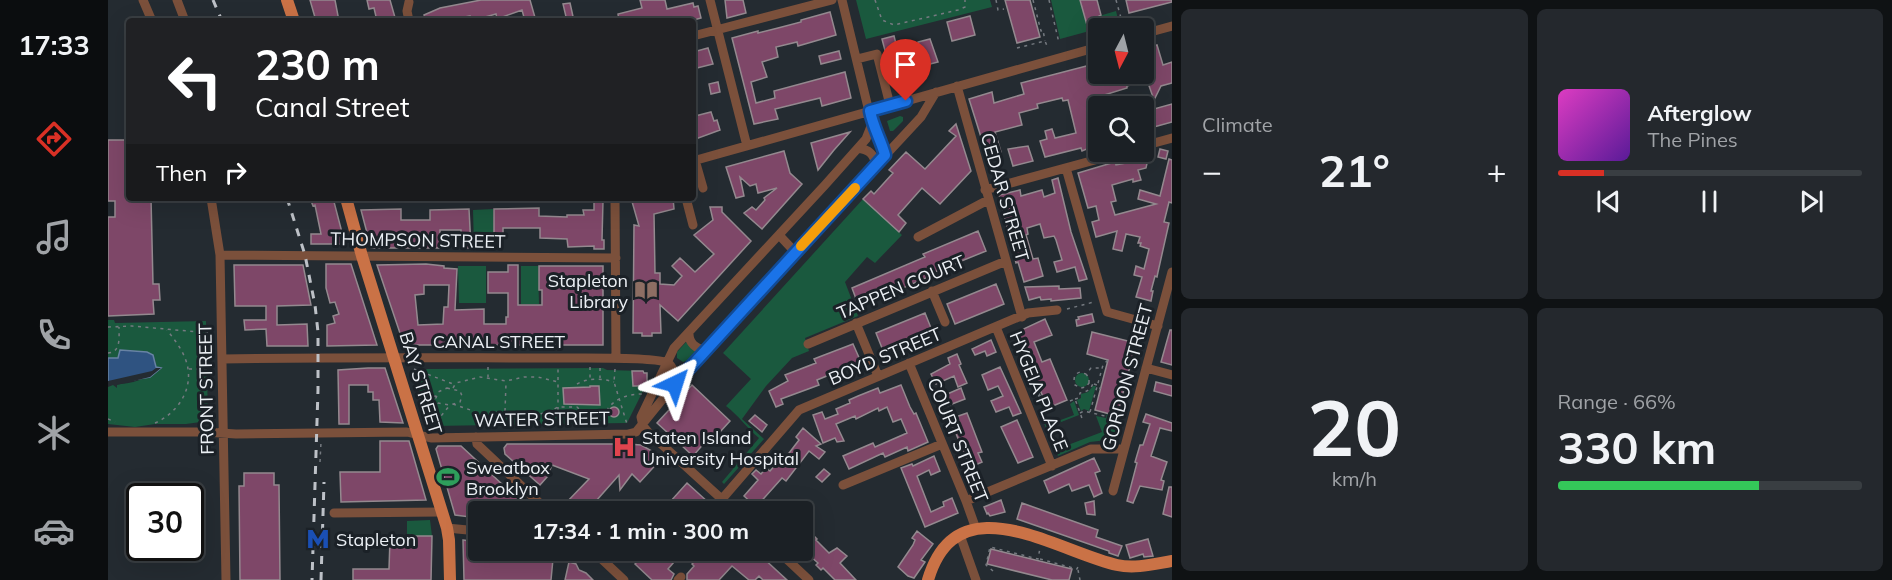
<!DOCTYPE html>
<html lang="en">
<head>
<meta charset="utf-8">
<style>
  :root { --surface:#1b2025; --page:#24282d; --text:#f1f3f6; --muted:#a0a3a7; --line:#393e42; --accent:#d93025 }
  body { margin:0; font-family:Mulish,sans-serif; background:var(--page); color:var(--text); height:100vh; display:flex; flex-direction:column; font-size:22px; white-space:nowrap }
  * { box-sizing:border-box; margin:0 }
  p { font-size:20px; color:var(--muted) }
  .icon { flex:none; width:33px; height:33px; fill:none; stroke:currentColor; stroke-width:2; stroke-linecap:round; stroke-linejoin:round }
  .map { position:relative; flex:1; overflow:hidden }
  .details { display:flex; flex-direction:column; gap:9px; padding:9px; background:#0f1214; width:720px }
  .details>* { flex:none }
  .banner { position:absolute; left:18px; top:18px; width:570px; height:183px; border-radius:6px; box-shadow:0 6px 24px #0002,0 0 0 2px var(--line); background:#202124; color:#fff; overflow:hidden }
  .needle { width:39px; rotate:187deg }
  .buttons { position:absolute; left:980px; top:18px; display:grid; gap:12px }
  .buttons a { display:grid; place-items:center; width:66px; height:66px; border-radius:6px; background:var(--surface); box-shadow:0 6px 24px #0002,0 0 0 2px var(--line); font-size:30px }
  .speed { position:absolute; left:18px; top:483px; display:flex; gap:12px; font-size:30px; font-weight:700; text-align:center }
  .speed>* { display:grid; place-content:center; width:78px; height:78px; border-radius:50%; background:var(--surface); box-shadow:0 6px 24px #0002,0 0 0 2px var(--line); line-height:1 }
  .speed .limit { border:3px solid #111; border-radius:9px; background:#fff; color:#111 }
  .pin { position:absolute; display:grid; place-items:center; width:51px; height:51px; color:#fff; margin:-62px -26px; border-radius:50% 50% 50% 0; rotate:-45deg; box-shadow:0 0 6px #0007 }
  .pin .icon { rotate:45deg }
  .me { position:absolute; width:66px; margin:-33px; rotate:41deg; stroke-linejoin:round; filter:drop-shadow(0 0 4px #0008) }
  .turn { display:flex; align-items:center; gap:21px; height:126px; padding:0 30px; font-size:27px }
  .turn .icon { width:78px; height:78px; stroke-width:2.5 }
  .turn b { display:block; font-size:42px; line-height:51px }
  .then { display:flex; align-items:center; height:57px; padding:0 30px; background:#0003; gap:12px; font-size:22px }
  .big { font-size:45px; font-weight:700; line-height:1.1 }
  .details .widget { flex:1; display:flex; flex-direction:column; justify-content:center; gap:9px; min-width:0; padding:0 21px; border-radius:9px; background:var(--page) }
  .details .dial { align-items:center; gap:0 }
  .dial b { font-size:78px; line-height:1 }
  .song { display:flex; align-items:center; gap:18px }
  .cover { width:72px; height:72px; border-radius:9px; background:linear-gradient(135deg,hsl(310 70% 55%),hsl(270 70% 35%)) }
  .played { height:6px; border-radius:3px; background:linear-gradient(90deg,var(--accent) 15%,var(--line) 15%) }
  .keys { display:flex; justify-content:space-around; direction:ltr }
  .heat { display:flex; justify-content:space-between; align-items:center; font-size:33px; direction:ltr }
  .charge { height:9px; border-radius:4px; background:linear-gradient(90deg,#34c759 66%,var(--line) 0) }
  .details .tiles { flex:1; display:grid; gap:9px; grid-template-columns:repeat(2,1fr) }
  .trip { position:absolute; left:360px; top:501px; width:345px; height:60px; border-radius:6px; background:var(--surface); box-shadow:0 6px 24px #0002,0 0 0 2px var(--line); font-weight:700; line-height:60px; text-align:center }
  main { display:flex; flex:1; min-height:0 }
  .tab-bar { display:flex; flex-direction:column; width:108px; justify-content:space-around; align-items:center; background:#0b0d0f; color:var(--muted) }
  .tab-bar .icon { width:42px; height:42px }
  .tab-bar .selected { color:var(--accent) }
  .tab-bar b { font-size:27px; color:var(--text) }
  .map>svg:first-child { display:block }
</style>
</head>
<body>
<main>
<nav class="tab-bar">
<b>17:33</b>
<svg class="icon selected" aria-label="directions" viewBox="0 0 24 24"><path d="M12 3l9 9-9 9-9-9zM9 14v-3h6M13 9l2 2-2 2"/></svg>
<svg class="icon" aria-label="music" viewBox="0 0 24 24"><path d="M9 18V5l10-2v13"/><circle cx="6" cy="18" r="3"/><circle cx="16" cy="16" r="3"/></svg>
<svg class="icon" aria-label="phone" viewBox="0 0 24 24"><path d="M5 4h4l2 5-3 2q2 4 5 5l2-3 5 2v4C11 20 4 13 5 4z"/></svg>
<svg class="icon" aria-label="climate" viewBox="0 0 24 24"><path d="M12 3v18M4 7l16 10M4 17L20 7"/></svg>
<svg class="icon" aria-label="car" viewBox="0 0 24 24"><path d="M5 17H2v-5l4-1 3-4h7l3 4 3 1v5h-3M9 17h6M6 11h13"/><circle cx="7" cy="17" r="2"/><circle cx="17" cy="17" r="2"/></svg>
</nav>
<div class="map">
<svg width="1064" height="580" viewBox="0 0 1064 580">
  <rect width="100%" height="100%" fill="#242b31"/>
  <path fill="#1a593e" d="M748,0H882L884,7L758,39Z
    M943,0H972L979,25L992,21L991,16L1008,11L1011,23L952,39Z
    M792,116L795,117V121L785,131H782L779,121Z
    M755,199L794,235L767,263L759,257L737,282L750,316L697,338L701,351L684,358L658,386L634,419L656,439L616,484L614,482L651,438C638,427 631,416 618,406L643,379L615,353Z
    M385,209L386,247H366L365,210Z
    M350,266H378V303H351Z
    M413,266H430L431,304H413Z
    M0,320H6L7,323L98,321L100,421L78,424H47L27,427L0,424V384C17,386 40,380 53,368H48L47,359L10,358L0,381Z
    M578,342L589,351L581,360L575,362L569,358V352Z
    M495,368L499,370L535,371L536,373H539V383L519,423L325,426L321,424L307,378L319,369Z
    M967 380a7 7 0 1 1 14 0a7 7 0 1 1-14 0Z
    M985,386H988L981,411L976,409L973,411L969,400L973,398V394L980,392Z
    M966,401L971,415L943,426L946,433L941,436L936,423L939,422L938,419L942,424L966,415L962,404Z
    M999,413L1013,417L1007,439L982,442L950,456L944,443L949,442L952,448L994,432L988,416L998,418Z
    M322,520L324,536H299V521Z"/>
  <path fill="#2f5381" stroke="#6782a4" stroke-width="1.5" d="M12,350L39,352L45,355L48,367L53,368L42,377L0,384V358H10Z"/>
  <path fill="#242b31" d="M48,368H53L42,377L9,385V388L5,385L0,387V381L44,371Z"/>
  <path fill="#7e4768" stroke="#94898f" stroke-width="1.5" fill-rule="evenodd" d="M202,0H227L231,21H208Z
    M259,0H282L288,21H269L266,8L261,9Z
    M373,0H422L428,21H417L414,10L389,19L388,14L363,21L362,16L338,21H318L316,15L332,8Z
    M532,0H557L559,9L585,3L586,7L590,6L593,18L582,21H511L510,14L534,8Z
    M617,0H635L638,13L619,18Z
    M897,0H922L932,37L909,43Z
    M972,0H989L993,15L991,16L993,21L979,25Z
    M1018,0H1064V2L1021,13Z
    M462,3L466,21H459L455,4Z
    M722,12L728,35L690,46L689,42L668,47L670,57L654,62L659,77L643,82L648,103L667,98L666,91L737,72L743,98L714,106L712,98L667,109L670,119L646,124L624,38L650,31V33L670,28L693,22V20Z
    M862,16L867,35L844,41L839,22Z
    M786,36L792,59L780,62L774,39Z
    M822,39L830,62L814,66L810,42Z
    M1049,45L1055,65L1064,62V83L1053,86L1046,100L1039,80L1019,86V88L980,100L988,126H990V135L979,149L974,151L973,148L937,157L932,141L939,139L937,131L944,129L947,138L968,133L960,100L955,101L954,98L929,104L930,108L911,113L914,125L887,132L893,152L879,156L861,99L884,92L886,103L916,94L913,83L990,63V74H1035V49Z
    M600,48L605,64L585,69V52Z
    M731,51L733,59L713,64L711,56Z
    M610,82L612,92L603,94L601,84Z
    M1064,104V122L1035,130V112Z
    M603,112L606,121L609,120L612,130L585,140V122L589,121L587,116Z
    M848,124L863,171L832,204L814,188L790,215L798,223L791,232L755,199L763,191L766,194L785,173L781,170L798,152L817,169L848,136L841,131Z
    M742,132L726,150L710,170L703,143Z
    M0,140H21V198H43L45,284H51L52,300H45L46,314L0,316V217H7V201H0Z
    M920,146L925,161L905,166L900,149Z
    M1052,149L1060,151L1058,159L1050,157Z
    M676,151L682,173L694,184L654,229L636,213L644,207L648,210L657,200L656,198L669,188L650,193L648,184L642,186L632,177L636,196L628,198L618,167Z
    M1033,156L1040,159L1038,168L1030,170L1033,180L1025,182V179L1004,185L1008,201L1003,202L1007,215L1048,204L1030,199L1032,190L1052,196L1061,159L1064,160V203L1061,202L1056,222L1061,223L1050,272L1049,277L1047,276L1043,291H1045L1043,301L1028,297L1034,277L1026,275L1028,266L1036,269L1041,249L1032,246L1033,243H1030L1032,237L1018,234L1014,251L1005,249L1009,231L988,237L984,222L991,220L988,206L980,208L970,173L1007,162L1008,165L1018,163L1032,159Z
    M950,178L963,232L979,279L971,281L967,267L949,272L946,262L954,260L948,240L946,236L936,238L932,224L919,228L920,234L918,235L925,259L930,258L935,276L916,282L910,262L908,263L891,195L912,190L913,196L934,190L936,197L947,193L944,180Z
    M202,198H225L237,244H203V234H213L207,205L205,206Z
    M523,198H565L566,209L546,214L547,273H552V284L566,285L574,276L564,266L572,258L587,272L606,254L586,235L605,220L602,207H614V212L643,241L570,321L552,305L553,333H544V336H534V333H525L526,225L531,226Z
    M486,201H495L494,240H496V249H486V246L460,247L459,239L432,238V228H395V233H386V209L431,208V216L459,217V215H476L475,210H486Z
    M293,209V220H322V210L361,209L363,248H354L353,230H332V248H263L253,210Z
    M870,231L878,251L824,273L825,275L751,307L744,288L817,257L815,254Z
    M218,264H243L269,345L219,346V325L227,323L225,316L231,314L227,302L222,303L218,288Z
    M318,264L336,266V268L349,269L347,310L376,309V324H398V317H400V293H380V272H400V265H410V305H434V290H431V266H495V345H296L269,265ZM316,285H341L340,307H336L335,324L310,325L307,295L316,294Z
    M126,265H195L203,305L169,306V325L199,324L200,346H159L158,329L137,330L136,320H158V306H127Z
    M888,284L896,304L847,324L839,304Z
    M951,286V289L972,288L973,298L943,301V299L933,300L932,297L921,300L917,287Z
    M817,313L825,333L776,353L768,333Z
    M984,314L986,322L969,326L968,320L971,319L970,317Z
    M937,319L944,335L926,342L934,362L942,359L959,400L940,408L907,333Z
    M1062,330H1064V365L1053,362Z
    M984,332L1024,342L1022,350L1026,351L1009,416L987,410L1000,360L979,354Z
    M883,340L888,352L879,356L877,351L867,355L864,349Z
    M745,344L753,362L709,380L711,385L673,399L675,404L668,407L661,391L680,381L677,375L708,363L706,359L711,357Z
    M849,354L853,364L851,365L859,383L850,387L846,376L828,384L823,374L842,364L840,358Z
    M892,367L913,413L905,416L901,407L888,412L883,401L895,396L890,386L880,390L874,375Z
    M260,368H277L295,423L272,422L271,400H265V392H260V385H241V424H231L230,370Z
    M524,371H535L536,373H539V383H536V386H525Z
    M1048,382L1064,386V396L1046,391Z
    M584,385L622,421L601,444L598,441L585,456L549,423Z
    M793,385L802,407L806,414L808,413L820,442L800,451L799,447L777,457L775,453L741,469L735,456L765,443L767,447L799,433L793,419L785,422L779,407L771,411L770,408L748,419L747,416L728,424L736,441L729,442L727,438L715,443L705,415L714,412L717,419L730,414L728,409L742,403L741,400L750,396L770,388L772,393Z
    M482,386H491L492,405L456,404L455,388L482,387Z
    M853,388L857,399L839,406L837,395Z
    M501 412a5 5 0 1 1 10 0a5 5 0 1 1-10 0Z
    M859,413L874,452L870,453L874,462L865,466L861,457L858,458L842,419Z
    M1038,414L1064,423V431L1052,428L1043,456L1059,462L1053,480L1056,481L1054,490L1032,486L1025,503L1019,501L1029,463L1027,462L1032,445H1035L1042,424L1035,422Z
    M647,415L659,425L654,432L641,421Z
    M909,420L925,457L910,463L893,427Z
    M695,428L713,444L708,446L717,452L711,459L701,451L678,481L674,478L648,507L636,496L650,480L644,474L648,470L653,474L658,468L662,471L676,455L678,457L691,440L688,437Z
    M272,441H301L318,500L233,502L232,472H272Z
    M399,444H520L533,445L544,451L553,459L532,482L524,474L512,490L511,475L488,501L495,507L491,512H461L455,506L481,479L444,465L439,477L432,485L397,454L396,448Z
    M330,446H353L424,512H370V518L347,515L328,449Z
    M826,456L832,471L823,475L821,470L809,476L823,512L836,506L835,502L844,498L850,513L817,527L793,468L804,464L805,466Z
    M986,458L992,471L987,473L994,493L986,497L981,485L964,491L961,484L941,493L936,481Z
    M716,469L722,474L714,482L708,477Z
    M136,473H166V485H171L172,580H132L131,486H136Z
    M579,483L601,503L593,512H553Z
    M1061,487H1064V517L1055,514Z
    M893,500L897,512L882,516L880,513L879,514L876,507Z
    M986,501L987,515L979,514L977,503Z
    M914,503L990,530L988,537L1014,546L1010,556L1001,553V551L909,519Z
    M694,516L704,524L699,529L709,539L708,540L721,553L729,548L739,556L732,563L748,580H727L715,568L713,570L708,565L710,563L694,549Z
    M809,531L825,544L813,560L817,562L806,578L800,576L790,567L805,545L807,540L804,538Z
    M299,536H324L323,580H245V569H281L282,539H299Z
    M1040,539L1045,556L1036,557L1035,554L1022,558L1018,545Z
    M355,540L370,542V550H436V558L445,559L443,580H356Z
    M883,549L964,569L961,580H944L879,564Z
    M541,550H547L558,561L567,551L572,555L560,569L566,574L563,580H544L527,564Z
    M578,550H658L653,556L679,580H655L651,576L647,580H641L624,566L611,580H579V574L586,566L584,564L588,560Z
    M461,562L468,564L471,570L478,573L485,580H457Z"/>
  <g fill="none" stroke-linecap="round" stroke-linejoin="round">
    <path stroke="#757a80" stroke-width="1.5" stroke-dasharray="3 4.5" stroke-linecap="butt" d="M767,0L774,20L786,25L850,10L857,7V0
      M888,0L890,10L896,9
      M925,0L933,31L935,30L937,41
      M941,0L951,43
      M1008,0L1015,25
      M909,48L937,41L939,46
      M959,309L986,302
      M0,327L24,326L102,333
      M0,353C13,352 11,338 11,327
      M380,367V377
      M482,367V379
      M492,368V378
      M81,369H103
      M306,369L345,384
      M507,369L506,382L519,424
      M981,383V378L978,374L983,368H993
      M469,384C479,378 494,378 506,382
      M986,384L992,386V389
      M339,388L352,391L354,396L352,402L342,405L330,403L328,398L330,392Z
      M345,388L348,383L372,377L398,381L416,377H430L450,382
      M926,392L929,391L932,399L933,398L928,386L930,385
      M311,398L328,396
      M933,399L937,410
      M967,399L971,398L972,393C978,392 983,390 985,383H981L978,387L973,388L967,385C965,379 966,374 972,372L978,374
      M962,401L967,399L975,421
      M345,404L371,413L396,412L418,417L441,412L450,407H469L473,411H498
      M397,411L398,383
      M982,412L995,365L1002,358
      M972,413L976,411L997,416L998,413
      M0,419L7,422
      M47,423C72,412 88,385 77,358C73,348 66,339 59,330
      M450,425V367
      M495,425C496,403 514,394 534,394
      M382,427V415
      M325,428L329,421L342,405
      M212,462L213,442
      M932,559L969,569L971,564
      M970,570L972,580
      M885,571L878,565L882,547L930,559L932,548"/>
    <path stroke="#7b503b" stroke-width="9" d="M35,0L44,21
      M69,0L77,21
      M602,0L639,146
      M734,0L764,124L771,133L777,155
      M301,2L299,11L301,21
      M1035,34L1064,26
      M585,36L724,0
      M749,59L769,54L782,105
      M849,86L914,317
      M1035,146L1064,138
      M750,148C761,150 765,153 768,164
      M587,160L595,188
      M585,161L990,47
      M958,168L999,312L1050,326
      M877,190L1016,152
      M103,198L112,255L118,580
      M507,198L508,358
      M578,198L585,225
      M671,235L688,253
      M810,237L880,200
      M112,255L508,258
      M824,291L837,322
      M748,323L770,376
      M888,327L944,466
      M581,334C581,343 588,349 597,350
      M700,344L898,261
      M115,359C230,357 345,358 461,358C477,358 550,357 560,363C567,368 566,377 567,384
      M801,363L858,501L868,529
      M1038,368L1064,375
      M0,432H97L128,434L299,432L323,438L520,434L528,432L579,369L813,117L828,92
      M368,437L369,444L441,512
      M735,485L834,444
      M1005,491L1064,272
      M614,499L691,410L920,313L949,310
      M858,501L983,449H1016
      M628,512L540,432L535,426L533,417L566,348L717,185L758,139L764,124
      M226,513L333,512
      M339,528L370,531
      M852,535L868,580
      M484,550L516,580
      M669,550L701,580
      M570,580L573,577"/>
    <path stroke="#ca7246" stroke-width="12" d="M179,0L186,21
      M238,198L254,256L339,528L341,540L342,580
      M820,580C849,481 948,551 1009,565C1027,569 1046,564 1064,561"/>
    <path stroke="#bdc1c7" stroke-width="3" stroke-dasharray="8 8" stroke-linecap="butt" d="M105,0L114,21
      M179,198L197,255L207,305L210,332V390L204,580
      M213,580L216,482"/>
  </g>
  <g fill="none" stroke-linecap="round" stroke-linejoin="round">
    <g stroke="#114b97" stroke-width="15">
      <path id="route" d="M567,384L777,155C773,140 765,127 762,111L798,101"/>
    </g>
    <use href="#route" stroke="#1a73e8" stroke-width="10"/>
    <path stroke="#f59e0b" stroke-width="10" d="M693,246L747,188"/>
  </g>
  <defs>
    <g id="library-bare" transform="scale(1.8)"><path d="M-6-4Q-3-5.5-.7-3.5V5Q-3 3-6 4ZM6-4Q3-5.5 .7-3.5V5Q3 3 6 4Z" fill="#8d6e63" stroke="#1b2127" stroke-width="2.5" paint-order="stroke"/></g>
    <g id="hospital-bare" transform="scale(1.8)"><path d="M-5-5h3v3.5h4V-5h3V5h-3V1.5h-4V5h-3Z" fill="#e0444e" stroke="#1b2127" stroke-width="2.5" paint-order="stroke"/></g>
    <g id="stadium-bare" transform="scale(1.8)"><path d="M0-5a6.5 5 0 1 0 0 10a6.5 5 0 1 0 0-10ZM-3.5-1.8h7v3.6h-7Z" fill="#2e9e5b" stroke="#1b2127" stroke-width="2.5" paint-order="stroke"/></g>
    <g id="metro-bare" transform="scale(1.8)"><path d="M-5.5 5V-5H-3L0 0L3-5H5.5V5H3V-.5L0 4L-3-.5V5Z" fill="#1a4fb4" stroke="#1b2127" stroke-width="2.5" paint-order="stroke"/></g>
  </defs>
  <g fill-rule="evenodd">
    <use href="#library-bare" x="538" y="290"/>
    <use href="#hospital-bare" x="516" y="447"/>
    <use href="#stadium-bare" x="340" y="477"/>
    <use href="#metro-bare" x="210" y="539"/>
  </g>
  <g text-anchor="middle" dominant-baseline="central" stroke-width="6" stroke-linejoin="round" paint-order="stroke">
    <g font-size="18" fill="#ebeff4" stroke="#1b2127">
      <text transform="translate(897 197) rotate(74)">CEDAR STREET</text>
      <text transform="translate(310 240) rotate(1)">THOMPSON STREET</text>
      <text transform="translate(793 287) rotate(-23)">TAPPEN COURT</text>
      <text x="391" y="341">CANAL STREET</text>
      <text transform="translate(777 356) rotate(-23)">BOYD STREET</text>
      <text transform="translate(1019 377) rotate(-75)">GORDON STREET</text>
      <text transform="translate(313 383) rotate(73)">BAY STREET</text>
      <text transform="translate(98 389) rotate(-91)">FRONT STREET</text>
      <text transform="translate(931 391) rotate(68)">HYGEIA PLACE</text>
      <text transform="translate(434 419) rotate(-1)">WATER STREET</text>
      <text transform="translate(850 440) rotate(68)">COURT STREET</text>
    </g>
    <g font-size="18" fill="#ebeff4" stroke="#1b2127" text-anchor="start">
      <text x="520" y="280" text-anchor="end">Stapleton<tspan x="520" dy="21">Library</tspan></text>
      <text x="534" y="437">Staten Island<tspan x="534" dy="21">University Hospital</tspan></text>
      <text x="358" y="467">Sweatbox<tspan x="358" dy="21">Brooklyn</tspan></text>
      <text x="228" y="539">Stapleton</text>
    </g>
  </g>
</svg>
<div class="buttons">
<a><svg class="needle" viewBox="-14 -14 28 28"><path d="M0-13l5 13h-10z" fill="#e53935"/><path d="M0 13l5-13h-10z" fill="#a0a3a7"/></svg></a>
<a><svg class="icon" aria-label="search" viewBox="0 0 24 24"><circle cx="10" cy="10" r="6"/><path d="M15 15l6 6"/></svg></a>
</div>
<div class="speed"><div class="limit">30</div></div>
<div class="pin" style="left:798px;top:101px;background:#d93025"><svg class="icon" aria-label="arrive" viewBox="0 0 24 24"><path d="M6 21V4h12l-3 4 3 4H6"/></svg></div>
<svg class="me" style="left:567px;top:384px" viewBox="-20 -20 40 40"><path d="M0-17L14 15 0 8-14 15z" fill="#1a73e8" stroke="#fff" stroke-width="4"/></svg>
<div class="trip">17:34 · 1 min · 300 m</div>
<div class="banner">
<div class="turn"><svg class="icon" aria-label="left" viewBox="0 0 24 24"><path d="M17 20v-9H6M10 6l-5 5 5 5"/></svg><div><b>230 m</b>Canal Street</div></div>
<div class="then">Then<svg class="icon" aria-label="right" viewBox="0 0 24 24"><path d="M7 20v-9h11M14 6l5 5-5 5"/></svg></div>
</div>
</div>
<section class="details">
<div class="tiles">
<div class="widget"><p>Climate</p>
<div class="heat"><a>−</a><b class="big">21°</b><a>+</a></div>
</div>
<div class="widget">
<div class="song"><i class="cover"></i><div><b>Afterglow</b><p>The Pines</p></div></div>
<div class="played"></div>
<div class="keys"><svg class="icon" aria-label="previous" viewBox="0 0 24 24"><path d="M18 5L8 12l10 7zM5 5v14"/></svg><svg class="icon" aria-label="pause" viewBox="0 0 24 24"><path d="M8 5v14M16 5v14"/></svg><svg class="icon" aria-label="next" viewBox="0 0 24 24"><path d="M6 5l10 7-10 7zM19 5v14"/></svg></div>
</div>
<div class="widget dial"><b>20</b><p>km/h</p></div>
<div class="widget"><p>Range · 66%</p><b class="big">330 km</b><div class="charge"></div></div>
</div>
</section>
</main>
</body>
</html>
